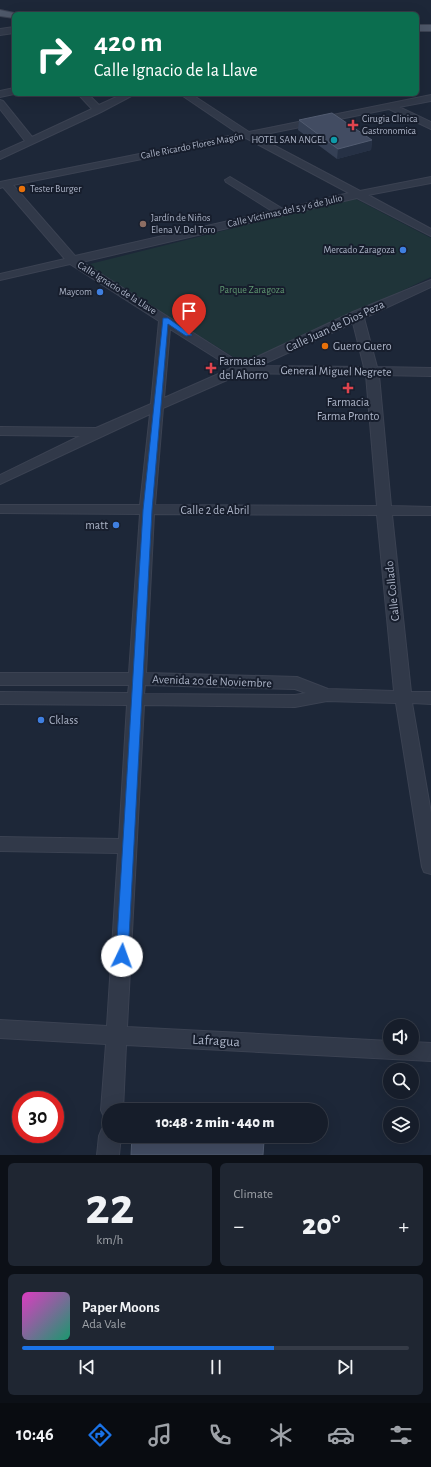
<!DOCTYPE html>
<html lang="en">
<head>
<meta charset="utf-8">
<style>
  :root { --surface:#161d2a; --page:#1f2632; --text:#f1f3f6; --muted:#9ea2a8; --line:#353b47; --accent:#1a73e8 }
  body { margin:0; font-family:"Alegreya Sans",sans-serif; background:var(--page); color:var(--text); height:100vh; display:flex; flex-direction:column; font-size:15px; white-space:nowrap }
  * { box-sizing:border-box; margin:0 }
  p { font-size:13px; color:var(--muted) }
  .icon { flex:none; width:22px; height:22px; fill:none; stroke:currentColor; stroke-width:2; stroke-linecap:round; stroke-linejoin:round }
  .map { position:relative; height:1155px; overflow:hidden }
  .side { display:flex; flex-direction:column; gap:8px; padding:8px; background:#0c1017; flex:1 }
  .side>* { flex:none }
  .top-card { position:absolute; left:12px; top:12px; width:407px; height:84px; border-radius:6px; box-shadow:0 4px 16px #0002,0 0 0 1px var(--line); background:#0b6e4f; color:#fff; overflow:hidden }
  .buttons { position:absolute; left:383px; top:1019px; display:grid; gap:8px }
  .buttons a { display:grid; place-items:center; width:36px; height:36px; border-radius:50%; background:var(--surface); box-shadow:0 4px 16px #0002,0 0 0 1px var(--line); font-size:20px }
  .speed { position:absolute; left:12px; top:1091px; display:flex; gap:8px; font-size:20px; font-weight:700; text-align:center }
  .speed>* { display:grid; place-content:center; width:52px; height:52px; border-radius:50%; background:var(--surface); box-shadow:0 4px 16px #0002,0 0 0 1px var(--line); line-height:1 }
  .speed .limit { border:6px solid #d22; background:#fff; color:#111 }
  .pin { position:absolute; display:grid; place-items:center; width:34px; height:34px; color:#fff; margin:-41px -17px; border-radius:50% 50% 50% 0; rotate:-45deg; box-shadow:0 0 4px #0007 }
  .pin .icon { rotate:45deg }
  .me { position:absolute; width:44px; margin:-22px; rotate:3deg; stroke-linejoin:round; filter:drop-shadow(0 0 3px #0008) }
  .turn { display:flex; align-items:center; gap:14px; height:84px; padding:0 16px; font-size:18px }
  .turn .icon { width:52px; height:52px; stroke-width:2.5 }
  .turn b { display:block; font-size:28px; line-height:34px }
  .big { font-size:30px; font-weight:800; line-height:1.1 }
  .side .widget { flex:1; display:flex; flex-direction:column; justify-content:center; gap:6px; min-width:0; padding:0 14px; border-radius:6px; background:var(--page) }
  .side .dial { align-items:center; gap:0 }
  .dial b { font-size:52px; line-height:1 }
  .song { display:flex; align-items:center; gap:12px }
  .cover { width:48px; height:48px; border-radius:6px; background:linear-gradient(135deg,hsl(310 70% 55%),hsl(160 70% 35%)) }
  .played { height:4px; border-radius:2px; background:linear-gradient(90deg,var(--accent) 65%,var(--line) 65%) }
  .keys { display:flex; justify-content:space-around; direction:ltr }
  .heat { display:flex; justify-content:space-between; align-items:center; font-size:22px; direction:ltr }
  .side .tiles { flex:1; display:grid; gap:8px; grid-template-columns:1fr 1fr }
  .widget:last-child { grid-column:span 2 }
  .trip { position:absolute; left:102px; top:1103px; width:226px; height:40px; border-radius:20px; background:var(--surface); box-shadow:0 4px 16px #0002,0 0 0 1px var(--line); font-weight:800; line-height:40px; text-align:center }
  .menu { display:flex; height:64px; justify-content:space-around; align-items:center; background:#090c11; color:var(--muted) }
  .menu .icon { width:28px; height:28px }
  .menu .on { color:var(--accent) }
  .menu b { font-size:18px; color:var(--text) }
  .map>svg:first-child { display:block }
</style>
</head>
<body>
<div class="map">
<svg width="431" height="1155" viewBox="0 0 431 1155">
  <rect width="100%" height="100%" fill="#1d2738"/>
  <path fill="#1f3439" d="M354,198L431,238V277L246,365L86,265Z"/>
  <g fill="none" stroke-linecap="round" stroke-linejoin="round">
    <g stroke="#3b4252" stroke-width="2">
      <path id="minor" d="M14,27V33L0,35V29Z
        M14,88V94L0,97V91Z
        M78,94H88L99,105L123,94H135L101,112L0,159V152L25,141L0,109V100L3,101L32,137L92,109Z
        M180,94H191L249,132L431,95V101L399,107L431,122V129L389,109L256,136L360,191L431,177V183L368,195L431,229V236L357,198L82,262L242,364L353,312L431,280V287L364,318L377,367L431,368V376L379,375L391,506L431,507V515H392L411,692H431V704L412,703L431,813V874L424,872L422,867L396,703L327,701L295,707L144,705L127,1027L390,1041V1048H412V1042L431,1043V1061L126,1045L123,1110H109V1119L104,1117L101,1110L106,1044L0,1038V1020L107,1026L118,853L0,851V837L119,839L127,705L0,704V692L128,693L129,685H0V673H129L140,514L0,513V505H140L150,414L0,484V475L80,436L0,435V427L96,428L151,404L159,321L70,264L0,280V274L65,259L3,187L0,188V182L239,134ZM246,138L349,193L283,209L230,177L225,180L226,182L272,211L75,256L13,185ZM353,323L364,367L259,366ZM170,329L232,368L164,398ZM243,373L366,375L377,506L155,505L163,408ZM154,514L377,515L394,691L328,689L297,677L146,673ZM145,685L295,689L306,693L295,695L144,694Z
        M109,1126V1136H121L119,1155H97L99,1136L102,1129Z"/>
    </g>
    <g stroke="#3b4252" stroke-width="2">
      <path id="major" d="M0,10L19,14H14V18L0,16Z
        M417,25H431V31H417Z"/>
    </g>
    <use href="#minor" fill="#313949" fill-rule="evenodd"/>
    <use href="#major" fill="#4e5869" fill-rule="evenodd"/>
  </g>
  <path fill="#354055" d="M299,120L372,140L371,150L337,159L298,130Z"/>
  <path fill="#263145" d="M372,140L371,150L337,159L338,149Z"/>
  <path fill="#424c62" stroke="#525c71" d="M332,113L372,140L338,149L299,120Z
    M132,1136H191L264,1141L263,1155H131Z"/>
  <path fill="#1a73e8" stroke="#114b97" d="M163,318H168L192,335L186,336L168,324L152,510L128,956L126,960L122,961L118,960L116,956L143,510Z"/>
  <g fill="#e0444e" stroke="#171e2d" stroke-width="1.5">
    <path d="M351 119h4v4h4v4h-4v4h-4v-4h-4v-4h4z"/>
    <path d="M209 362h4v4h4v4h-4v4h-4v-4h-4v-4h4z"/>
    <path d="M346 382h4v4h4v4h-4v4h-4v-4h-4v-4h4z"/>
  </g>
  <circle fill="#0f9aa8" stroke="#171e2d" stroke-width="1.5" cx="334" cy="140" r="4"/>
  <g fill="#e8710a" stroke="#171e2d" stroke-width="1.5">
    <circle cx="22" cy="189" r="4"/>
    <circle cx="325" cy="346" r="4"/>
  </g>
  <circle fill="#8d6e63" stroke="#171e2d" stroke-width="1.5" cx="143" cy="224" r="4"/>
  <g fill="#3f7fe0" stroke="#171e2d" stroke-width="1.5">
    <circle cx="403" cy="250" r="4"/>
    <circle cx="100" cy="292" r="4"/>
    <circle cx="116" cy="525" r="4"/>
    <circle cx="41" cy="720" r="4"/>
  </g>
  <g text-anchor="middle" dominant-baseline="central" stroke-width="4" stroke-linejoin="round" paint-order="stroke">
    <g font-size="10" fill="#abb3c6" stroke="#171e2d" text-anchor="start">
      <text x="362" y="119">Cirugia Clinica<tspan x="362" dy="12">Gastronomica</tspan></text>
      <text x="326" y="140" text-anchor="end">HOTEL SAN ANGEL</text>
      <text x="30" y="189">Tester Burger</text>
      <text x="151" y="218">Jardín de Niños<tspan x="151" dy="12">Elena V. Del Toro</tspan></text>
      <text x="395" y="250" text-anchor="end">Mercado Zaragoza</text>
      <text x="92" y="292" text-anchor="end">Maycom</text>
    </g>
    <g font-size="10" fill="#abb3c6" stroke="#171e2d">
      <text transform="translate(192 146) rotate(-11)">Calle Ricardo Flores Magón</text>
      <text transform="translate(285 211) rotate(-13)">Calle Víctimas del 5 y 6 de Julio</text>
      <text transform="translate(117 288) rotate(32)">Calle Ignacio de la Llave</text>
    </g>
    <g font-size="10" fill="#609871" stroke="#171e2d">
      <text x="252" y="290">Parque Zaragoza</text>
    </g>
    <g font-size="12" fill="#abb3c6" stroke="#171e2d">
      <text transform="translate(335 326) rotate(-25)">Calle Juan de Dios Peza</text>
      <text transform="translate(336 371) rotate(1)">General Miguel Negrete</text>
      <text x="215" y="510">Calle 2 de Abril</text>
      <text transform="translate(392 591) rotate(-96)">Calle Collado</text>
      <text transform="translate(212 681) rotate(2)">Avenida 20 de Noviembre</text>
    </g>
    <g font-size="12" fill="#abb3c6" stroke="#171e2d" text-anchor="start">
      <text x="333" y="346">Guero Guero</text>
      <text x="219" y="361">Farmacias<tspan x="219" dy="14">del Ahorro</tspan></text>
      <text x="348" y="402" text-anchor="middle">Farmacia<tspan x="348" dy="14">Farma Pronto</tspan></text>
      <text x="108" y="525" text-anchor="end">matt</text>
      <text x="49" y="720">Cklass</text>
    </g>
    <g font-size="14" fill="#abb3c6" stroke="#171e2d">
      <text transform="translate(216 1041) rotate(3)">Lafragua</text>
    </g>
  </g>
</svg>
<div class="buttons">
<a><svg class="icon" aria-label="sound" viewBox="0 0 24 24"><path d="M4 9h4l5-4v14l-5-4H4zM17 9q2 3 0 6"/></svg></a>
<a><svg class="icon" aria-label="search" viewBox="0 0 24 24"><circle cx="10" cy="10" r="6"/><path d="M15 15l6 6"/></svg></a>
<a><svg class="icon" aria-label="layers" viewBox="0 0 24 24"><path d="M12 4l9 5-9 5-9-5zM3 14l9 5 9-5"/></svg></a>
</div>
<div class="speed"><div class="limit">30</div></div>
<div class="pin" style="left:189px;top:335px;background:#d93025"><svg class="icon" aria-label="arrive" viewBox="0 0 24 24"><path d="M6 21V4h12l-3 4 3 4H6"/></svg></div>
<svg class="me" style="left:122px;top:956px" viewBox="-20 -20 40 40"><circle r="19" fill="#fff"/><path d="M0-13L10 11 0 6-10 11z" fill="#1a73e8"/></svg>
<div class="trip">10:48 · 2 min · 440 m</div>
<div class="top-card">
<div class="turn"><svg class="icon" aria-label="right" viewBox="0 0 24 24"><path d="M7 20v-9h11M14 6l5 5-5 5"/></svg><div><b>420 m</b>Calle Ignacio de la Llave</div></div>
</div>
</div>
<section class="side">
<div class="tiles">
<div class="widget dial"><b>22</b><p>km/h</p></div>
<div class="widget"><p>Climate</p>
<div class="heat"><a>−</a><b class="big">20°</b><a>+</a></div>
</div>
<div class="widget">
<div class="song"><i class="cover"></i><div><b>Paper Moons</b><p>Ada Vale</p></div></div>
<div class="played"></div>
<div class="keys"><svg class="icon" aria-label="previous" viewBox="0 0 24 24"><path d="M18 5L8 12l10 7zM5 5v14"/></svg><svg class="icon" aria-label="pause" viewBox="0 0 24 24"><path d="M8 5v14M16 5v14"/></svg><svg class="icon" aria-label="next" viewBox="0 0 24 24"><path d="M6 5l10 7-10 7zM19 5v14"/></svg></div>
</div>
</div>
</section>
<nav class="menu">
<b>10:46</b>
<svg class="icon on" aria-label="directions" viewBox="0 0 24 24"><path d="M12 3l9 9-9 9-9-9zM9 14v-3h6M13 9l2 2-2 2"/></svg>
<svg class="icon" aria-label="music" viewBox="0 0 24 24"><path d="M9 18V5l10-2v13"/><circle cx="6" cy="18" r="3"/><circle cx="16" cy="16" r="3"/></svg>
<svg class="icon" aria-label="phone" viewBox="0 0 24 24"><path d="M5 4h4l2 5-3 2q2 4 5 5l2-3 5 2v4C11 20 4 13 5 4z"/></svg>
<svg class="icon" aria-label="climate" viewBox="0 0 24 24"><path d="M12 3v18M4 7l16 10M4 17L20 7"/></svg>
<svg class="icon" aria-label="car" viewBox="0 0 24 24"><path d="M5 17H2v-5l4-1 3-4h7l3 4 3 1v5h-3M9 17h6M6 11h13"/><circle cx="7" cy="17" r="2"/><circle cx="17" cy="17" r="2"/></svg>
<svg class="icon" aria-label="filters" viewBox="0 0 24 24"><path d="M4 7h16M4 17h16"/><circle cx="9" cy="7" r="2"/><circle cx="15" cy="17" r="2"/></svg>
</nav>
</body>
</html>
